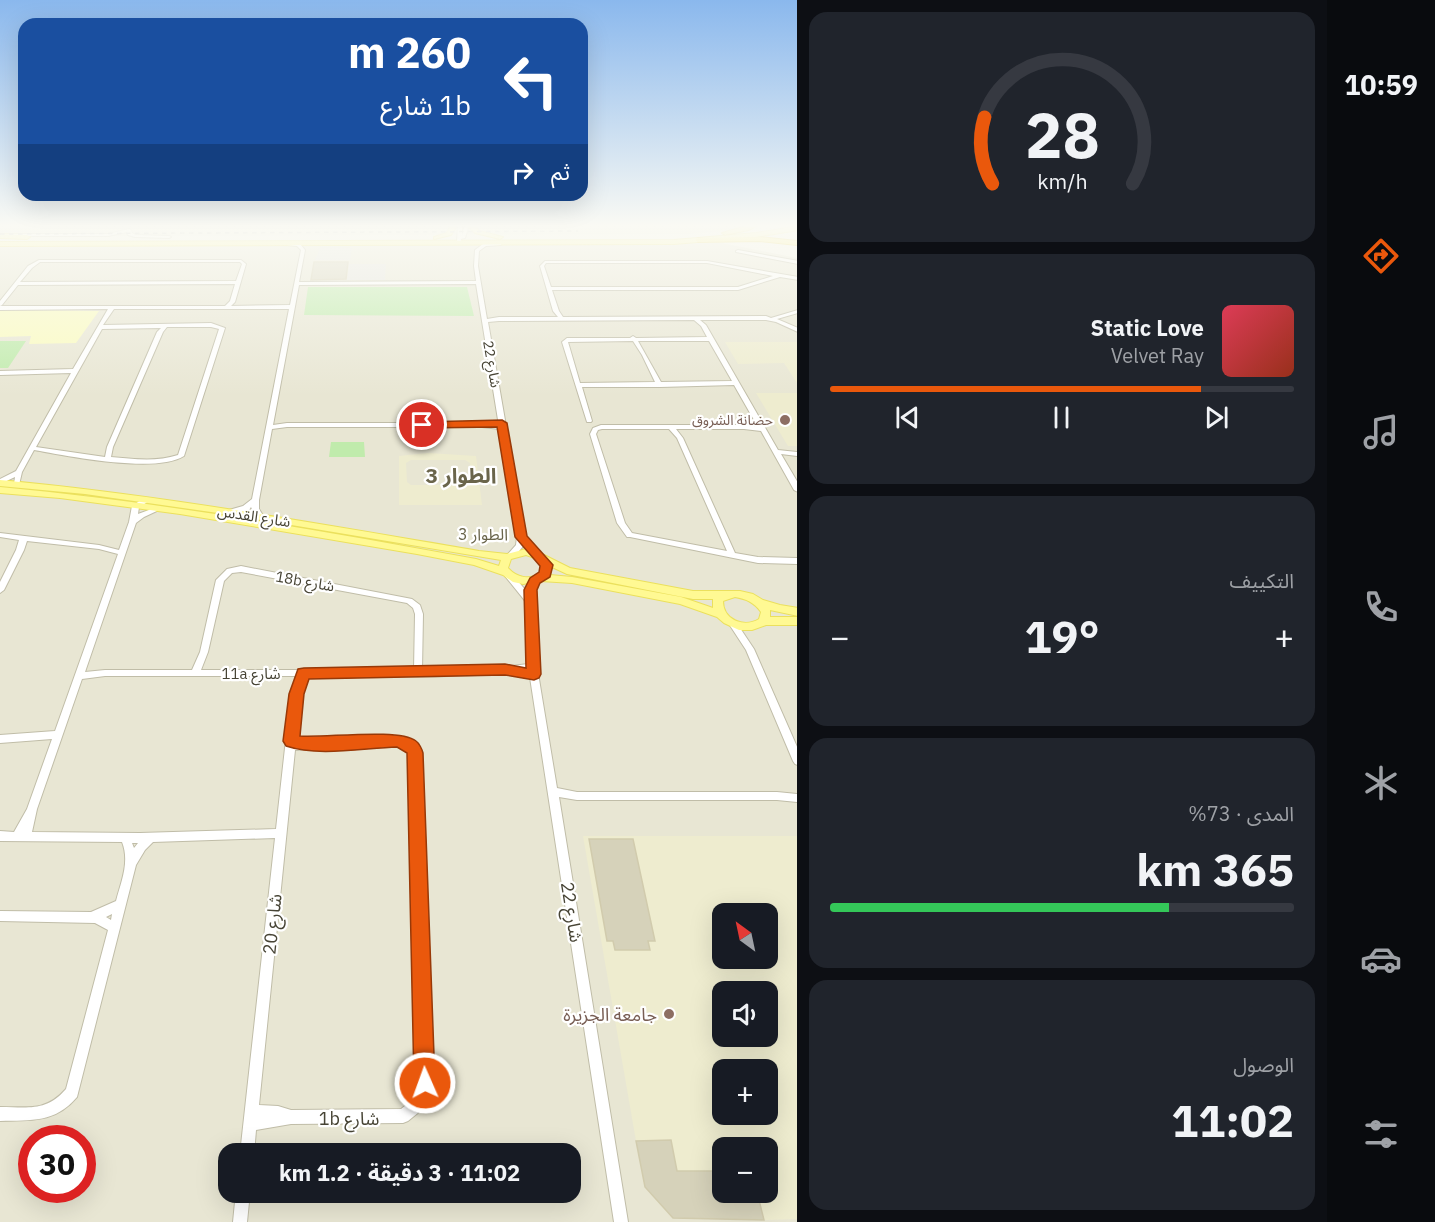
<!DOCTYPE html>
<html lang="ar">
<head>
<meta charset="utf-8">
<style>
  :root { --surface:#171b24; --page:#20242c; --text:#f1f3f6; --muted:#9ea1a6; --line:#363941; --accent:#ea580c }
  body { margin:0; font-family:"IBM Plex Sans","Noto Sans Arabic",sans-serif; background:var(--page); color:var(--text); direction:rtl; height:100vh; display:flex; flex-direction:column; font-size:22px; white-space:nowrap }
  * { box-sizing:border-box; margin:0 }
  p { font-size:20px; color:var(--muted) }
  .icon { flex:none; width:33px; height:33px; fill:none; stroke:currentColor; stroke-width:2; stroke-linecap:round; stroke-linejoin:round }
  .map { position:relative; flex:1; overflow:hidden; direction:ltr }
  .sheet { display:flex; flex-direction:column; gap:12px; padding:12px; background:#0d0f14; width:530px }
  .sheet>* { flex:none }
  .hud { position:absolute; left:18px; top:18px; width:570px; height:183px; border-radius:18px; box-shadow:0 6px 24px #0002; direction:rtl; background:#1a4fa0; color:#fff; overflow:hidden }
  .needle { width:39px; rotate:327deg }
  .fabs { position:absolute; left:712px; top:903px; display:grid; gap:12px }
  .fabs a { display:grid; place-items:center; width:66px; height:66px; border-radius:12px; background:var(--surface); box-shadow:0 6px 24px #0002; font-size:30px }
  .speed { position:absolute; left:18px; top:1125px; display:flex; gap:12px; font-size:30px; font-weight:700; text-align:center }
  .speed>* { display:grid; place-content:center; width:78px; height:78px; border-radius:50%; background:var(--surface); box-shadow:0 6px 24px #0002; line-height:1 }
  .speed .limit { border:9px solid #d22; background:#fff; color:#111 }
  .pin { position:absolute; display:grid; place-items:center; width:51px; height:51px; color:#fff; margin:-26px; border:3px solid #fff; border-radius:50%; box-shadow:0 2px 6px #0007 }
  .me { position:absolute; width:66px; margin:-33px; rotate:358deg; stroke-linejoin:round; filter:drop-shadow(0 0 4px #0008) }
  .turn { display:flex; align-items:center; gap:21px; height:126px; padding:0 18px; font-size:27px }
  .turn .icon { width:78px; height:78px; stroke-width:2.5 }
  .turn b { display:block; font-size:42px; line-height:51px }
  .then { display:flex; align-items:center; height:57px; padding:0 18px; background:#0003; gap:12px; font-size:22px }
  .big { font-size:45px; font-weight:700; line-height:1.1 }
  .sheet .tile { flex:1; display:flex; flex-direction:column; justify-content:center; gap:9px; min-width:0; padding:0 21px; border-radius:18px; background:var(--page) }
  .sheet .dial { align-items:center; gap:0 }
  .dial svg { height:156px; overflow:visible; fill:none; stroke:var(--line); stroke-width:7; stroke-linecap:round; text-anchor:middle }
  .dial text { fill:var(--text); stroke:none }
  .song { display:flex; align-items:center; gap:18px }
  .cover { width:72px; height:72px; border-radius:9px; background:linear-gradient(135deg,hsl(350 70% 55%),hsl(10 70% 35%)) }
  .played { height:6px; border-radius:3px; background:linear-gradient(90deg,var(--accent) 80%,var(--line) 80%) }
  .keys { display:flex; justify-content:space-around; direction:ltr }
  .heat { display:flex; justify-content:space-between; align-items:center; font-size:33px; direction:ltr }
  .charge { height:9px; border-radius:4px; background:linear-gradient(90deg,#34c759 73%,var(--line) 0) }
  .trip { position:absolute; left:218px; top:1143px; width:363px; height:60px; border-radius:18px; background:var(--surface); box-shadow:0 6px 24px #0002; font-weight:700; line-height:60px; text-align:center; direction:rtl }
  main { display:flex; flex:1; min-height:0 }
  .tab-bar { display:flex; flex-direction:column; width:108px; justify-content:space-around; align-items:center; background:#090b0e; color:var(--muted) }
  .tab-bar .icon { width:42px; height:42px }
  .tab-bar .active { color:var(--accent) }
  .tab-bar b { font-size:27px; color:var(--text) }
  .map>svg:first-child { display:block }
</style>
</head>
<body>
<main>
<nav class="tab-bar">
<b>10:59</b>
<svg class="icon active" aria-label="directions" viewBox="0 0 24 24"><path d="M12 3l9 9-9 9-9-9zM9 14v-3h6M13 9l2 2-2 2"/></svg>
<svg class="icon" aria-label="music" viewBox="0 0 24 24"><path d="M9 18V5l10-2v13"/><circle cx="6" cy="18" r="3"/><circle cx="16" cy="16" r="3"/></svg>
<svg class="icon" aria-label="phone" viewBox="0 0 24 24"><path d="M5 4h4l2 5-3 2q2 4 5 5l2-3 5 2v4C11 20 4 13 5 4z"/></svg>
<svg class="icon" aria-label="climate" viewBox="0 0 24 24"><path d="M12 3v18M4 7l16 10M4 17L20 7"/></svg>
<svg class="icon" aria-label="car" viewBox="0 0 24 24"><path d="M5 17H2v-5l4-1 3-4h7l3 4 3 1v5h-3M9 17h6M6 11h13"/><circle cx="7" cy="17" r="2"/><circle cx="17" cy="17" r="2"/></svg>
<svg class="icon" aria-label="filters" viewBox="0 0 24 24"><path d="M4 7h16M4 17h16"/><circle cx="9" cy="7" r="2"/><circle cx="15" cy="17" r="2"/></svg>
</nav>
<section class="sheet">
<div class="tile dial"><svg viewBox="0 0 100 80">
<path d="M14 69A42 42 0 1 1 86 69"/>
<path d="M14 69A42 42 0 0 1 10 35" stroke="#ea580c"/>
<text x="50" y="56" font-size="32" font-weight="700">28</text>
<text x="50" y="72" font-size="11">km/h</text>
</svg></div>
<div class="tile">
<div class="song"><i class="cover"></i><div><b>Static Love</b><p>Velvet Ray</p></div></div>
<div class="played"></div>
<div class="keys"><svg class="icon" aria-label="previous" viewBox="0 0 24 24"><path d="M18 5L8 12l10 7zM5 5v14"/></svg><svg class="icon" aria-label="pause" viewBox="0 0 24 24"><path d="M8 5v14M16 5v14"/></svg><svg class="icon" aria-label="next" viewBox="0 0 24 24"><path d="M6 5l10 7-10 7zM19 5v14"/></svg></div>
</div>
<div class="tile"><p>التكييف</p>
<div class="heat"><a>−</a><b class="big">19°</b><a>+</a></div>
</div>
<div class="tile"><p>المدى · 73%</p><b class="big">365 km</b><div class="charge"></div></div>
<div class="tile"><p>الوصول</p><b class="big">11:02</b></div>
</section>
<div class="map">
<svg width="798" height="1222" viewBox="0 0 798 1222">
  <rect width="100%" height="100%" fill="#f4f3e6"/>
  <path fill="#e8e6d3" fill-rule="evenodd" d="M0,225H753L737,230L689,234L86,236L0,235Z
    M722,243L797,258V1222H0V245ZM723,914H768V958H723ZM723,992H768V1036H723ZM723,1070H768V1114H723ZM32,1138H82V1190H32ZM723,1148H768V1192H723ZM228,1154H570V1192H228Z"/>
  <path fill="#eeeccf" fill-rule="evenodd" d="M725,342H797V383L784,363L738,364Z
    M756,393H797V446H788Z
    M428,453L476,456L482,505H399V456ZM411,460H465L470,463L472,482L467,485H411L407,482L406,463Z
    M583,836H797V1219L764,1220L757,1193L768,1192V1148H723V1171H677L671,1140L636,1141ZM723,914H768V958H723ZM723,992H768V1036H723ZM723,1070H768V1114H723Z"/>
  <path fill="#c0ebac" d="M308,287H467L474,316L304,315Z
    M0,341H26L8,368H0Z
    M331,442H364L365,457H329Z"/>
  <path fill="#fafbbf" d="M0,310L99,311L76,343L29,344L31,336L0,337Z"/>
  <path fill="#e4e3de" d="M321,246L352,248L350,260H315Z
    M349,264H386L385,280H347Z"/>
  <path fill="#d6d2ba" stroke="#d1cbad" stroke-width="1.5" d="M314,262H348L346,279L311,280Z
    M589,839H633L655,941H648L650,950H615L613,941H607Z
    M671,1140L677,1171H723V1192H757L764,1220L673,1218L645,1187L636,1141Z"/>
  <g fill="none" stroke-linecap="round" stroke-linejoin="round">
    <g stroke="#c0bda8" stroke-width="2">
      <path id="minor" d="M458,225H462V235L465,225H469L465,238L461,239V242L459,243L457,242Z
        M129,229L131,230L132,233L136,235L169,236L171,237L169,238L135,237L128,235L127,232L108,236H0V234H108Z
        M287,243L300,244L305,250L299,282L476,281L474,266L475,250L483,244L501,243V245L486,246L479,251L478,266L487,319L499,317H558L553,311L540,266L545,261H707L798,277V280L780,277L738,290H552L559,311L563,317L766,316L771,318L798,310V313L777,319L798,328V332L776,322L766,320H700L706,325L778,450L798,452V456L781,454L798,483V492L794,490L761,431L744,429H676L683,438L735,553L758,557L798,558V564L758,563L630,537H627L617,523L590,434L593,428L601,425H744L758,427L734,385L660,387H582L592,421L591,422H587L562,342L567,338H630L633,336L636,338L707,337L701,326L694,320L499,321L488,322L525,536L542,554L543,556L539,558H536L524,545L515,556H509L508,554L516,545L517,537L500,429L482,427H287L272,429L259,500V509L264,517L263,519H257L251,507L249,510L232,514H229L228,512L229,510L243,506L252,499L289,309H114L103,325L211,323L225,328L184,456C156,474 68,456 34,450L22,472L19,485L17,486L14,484L15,477L0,484V479L16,471L71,373L0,375V371L73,369L108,309L0,310V306H225L230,301L235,284L18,285L2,305L0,306V301L28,266L39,260H241L246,264L235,302L231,306L290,305L301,250L297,246L287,245ZM40,262H240L242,264L236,281L20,282L32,268ZM546,263H707L773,276L738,287H551L544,266ZM476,284L499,426L482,423H287L273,425L299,285ZM167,327H211L219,329L178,455C157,462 133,459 111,457L113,447L163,332ZM161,328L157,332L107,447L105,457L36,447L102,329ZM633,341L642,355L655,382L580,383L568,342ZM638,341H709L732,381L661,382ZM602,429H669L677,438L727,551L632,533L625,523L596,434L598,430Z
        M738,250L798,261V264L736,252V251Z
        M144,498H150L151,500L139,507L138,514L157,507L161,509L144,517L136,523L85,672L105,670H192L200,652L216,580L227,569L241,566L412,599L420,605L423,614L422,670L505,667L528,664L526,602L505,576L509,573L512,574L527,592L531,579H537L538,581L534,596L537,667L557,788L577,792H777L798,794V802L777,800H577L559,797L628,1222H614L529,671C456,679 381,676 307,676L301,694L296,742L398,736L414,743L420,752L431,1083L424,1108L408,1121L403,1123L291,1124L256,1130L254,1154H240L275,838L153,842L145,850L136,865L77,1097C55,1123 32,1120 0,1121V1107C28,1107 46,1112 66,1089L108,930L95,923L0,921V911L91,912L116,901C121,882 130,862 122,842L0,841V831L14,832L27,809L52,739L0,743V735L55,731L118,554L99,549L27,541L24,550L4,590L0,593V582L16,550L19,540L0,537V533L99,545L119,550L129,522L132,506ZM241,572L407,603L413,608L415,614L414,670H201L208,652L224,581L232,573ZM105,676H298L291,694L276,829L140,833L32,832L37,809L82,679ZM397,744L408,749L410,753L419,1083L414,1099L401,1109L291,1110L278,1106L259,1105L295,750ZM132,843H138L134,848ZM112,914L111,920L106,917Z
        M733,621L736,622L754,649L798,749V765L795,764L793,761L746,650L729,624Z
        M236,1192H250L247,1222H233Z"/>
    </g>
    <g stroke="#ebe05d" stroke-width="2">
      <path id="major" d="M451,225H457L451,235L434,239V237L447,233Z
        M467,225H473L479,231L503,237L500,239L475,233Z
        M798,226V230L756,237L674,244L0,246V242L674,240L756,233Z
        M0,234L27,235L30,237L27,239L0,238Z
        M0,480C161,495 320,524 479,551L507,554L526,549L542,554L570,568L693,591H740L753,594L763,600L780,605L798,608V616L770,610V617H798V625H766L752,630H739L724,623L717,617L680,604L572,583L541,581L523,584L513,582L503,575L474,565L417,554L180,514L60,498L0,493V487C160,502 318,530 476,559L499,566L501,560L232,515L85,494L0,486ZM526,555C537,559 543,559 541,573C529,580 517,578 508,568L511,559ZM552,567L567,574L693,599H713V608L681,597L572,577L550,575ZM735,597C746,599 754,602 761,612L759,619C744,628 723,620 723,601Z"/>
    </g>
    <g stroke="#e7cd2d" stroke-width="2">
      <path id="highway" d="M750,225H758L749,230L725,235L722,233Z
        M759,237L798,241V245L759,241L698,242L695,240L698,238Z"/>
    </g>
    <use href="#minor" fill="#fff" fill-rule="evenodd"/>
    <use href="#major" fill="#fff993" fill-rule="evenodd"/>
    <use href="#highway" fill="#ffef65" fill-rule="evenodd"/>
    <path stroke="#969696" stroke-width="1.5" stroke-dasharray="4.5 4.5" stroke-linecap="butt" d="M0,234L578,231"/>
  </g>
  <linearGradient id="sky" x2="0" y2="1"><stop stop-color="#8ab8ed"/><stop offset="0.57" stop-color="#fafaf4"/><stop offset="1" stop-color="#fafaf4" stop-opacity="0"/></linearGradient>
  <rect width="798" height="396" fill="url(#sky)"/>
  <path fill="#ea580c" stroke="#983908" stroke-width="1.5" d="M502,420L507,423L527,536L553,565L550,577L540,583L537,590L541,674L539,678L534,680L505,675L309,679L304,694L300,736C325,738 399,728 416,741C419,743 422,749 423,753L435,1083L432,1091L425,1094L417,1091L414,1083L407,753L397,747C363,748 319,757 286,746L283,741L289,694L298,669L304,668L505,664L526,668L524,590L530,578L539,572L540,566L515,537L497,427L422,428L416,425L422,422Z"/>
  <g fill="#8d6e63" stroke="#fff" stroke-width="2">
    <circle cx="785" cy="420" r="6"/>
    <circle cx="669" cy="1014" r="6"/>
  </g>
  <g text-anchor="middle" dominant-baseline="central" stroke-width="4.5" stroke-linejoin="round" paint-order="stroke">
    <g font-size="14" fill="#474435" stroke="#fff">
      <text transform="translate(492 364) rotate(80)">شارع 22</text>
    </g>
    <g font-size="14" fill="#785e54" stroke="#fff" text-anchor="end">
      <text x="773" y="420">حضانة الشروق</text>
    </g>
    <g font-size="15" fill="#474435" stroke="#fff">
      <text transform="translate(254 516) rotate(9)">شارع القدس</text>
      <text transform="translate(305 581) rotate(10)">18b شارع</text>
      <text x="251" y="673">11a شارع</text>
    </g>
    <g font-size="16" fill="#6a654b" stroke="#fff">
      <text x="483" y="534">الطوار 3</text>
    </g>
    <g font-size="18" fill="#474435" stroke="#fff">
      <text transform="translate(572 912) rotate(81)">شارع 22</text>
      <text transform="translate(272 924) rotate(-84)">شارع 20</text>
      <text x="349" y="1118">1b شارع</text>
    </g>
    <g font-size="18" fill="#785e54" stroke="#fff" text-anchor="end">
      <text x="657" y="1014">جامعة الجزيرة</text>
    </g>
    <g font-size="21" font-weight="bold" fill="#6a654b" stroke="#fff">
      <text x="461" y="475">الطوار 3</text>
    </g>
  </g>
</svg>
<div class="fabs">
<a><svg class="needle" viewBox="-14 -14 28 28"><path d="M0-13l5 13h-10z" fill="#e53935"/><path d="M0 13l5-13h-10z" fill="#9ea1a6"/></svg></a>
<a><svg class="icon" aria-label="sound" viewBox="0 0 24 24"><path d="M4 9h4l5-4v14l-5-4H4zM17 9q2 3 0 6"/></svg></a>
<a>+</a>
<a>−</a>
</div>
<div class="speed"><div class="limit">30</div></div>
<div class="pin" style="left:422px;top:425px;background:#d93025"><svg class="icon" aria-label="arrive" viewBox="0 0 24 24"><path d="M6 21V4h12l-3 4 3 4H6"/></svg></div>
<svg class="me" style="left:425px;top:1083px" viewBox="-20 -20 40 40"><circle r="17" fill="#ea580c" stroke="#fff" stroke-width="3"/><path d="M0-11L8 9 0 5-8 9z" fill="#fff"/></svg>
<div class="trip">11:02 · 3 دقيقة · 1.2 km</div>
<div class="hud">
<div class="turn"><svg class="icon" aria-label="left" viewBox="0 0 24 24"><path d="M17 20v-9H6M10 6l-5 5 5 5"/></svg><div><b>260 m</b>1b شارع</div></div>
<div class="then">ثم<svg class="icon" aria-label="right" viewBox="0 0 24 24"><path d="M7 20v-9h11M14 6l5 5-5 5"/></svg></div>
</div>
</div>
</main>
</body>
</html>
